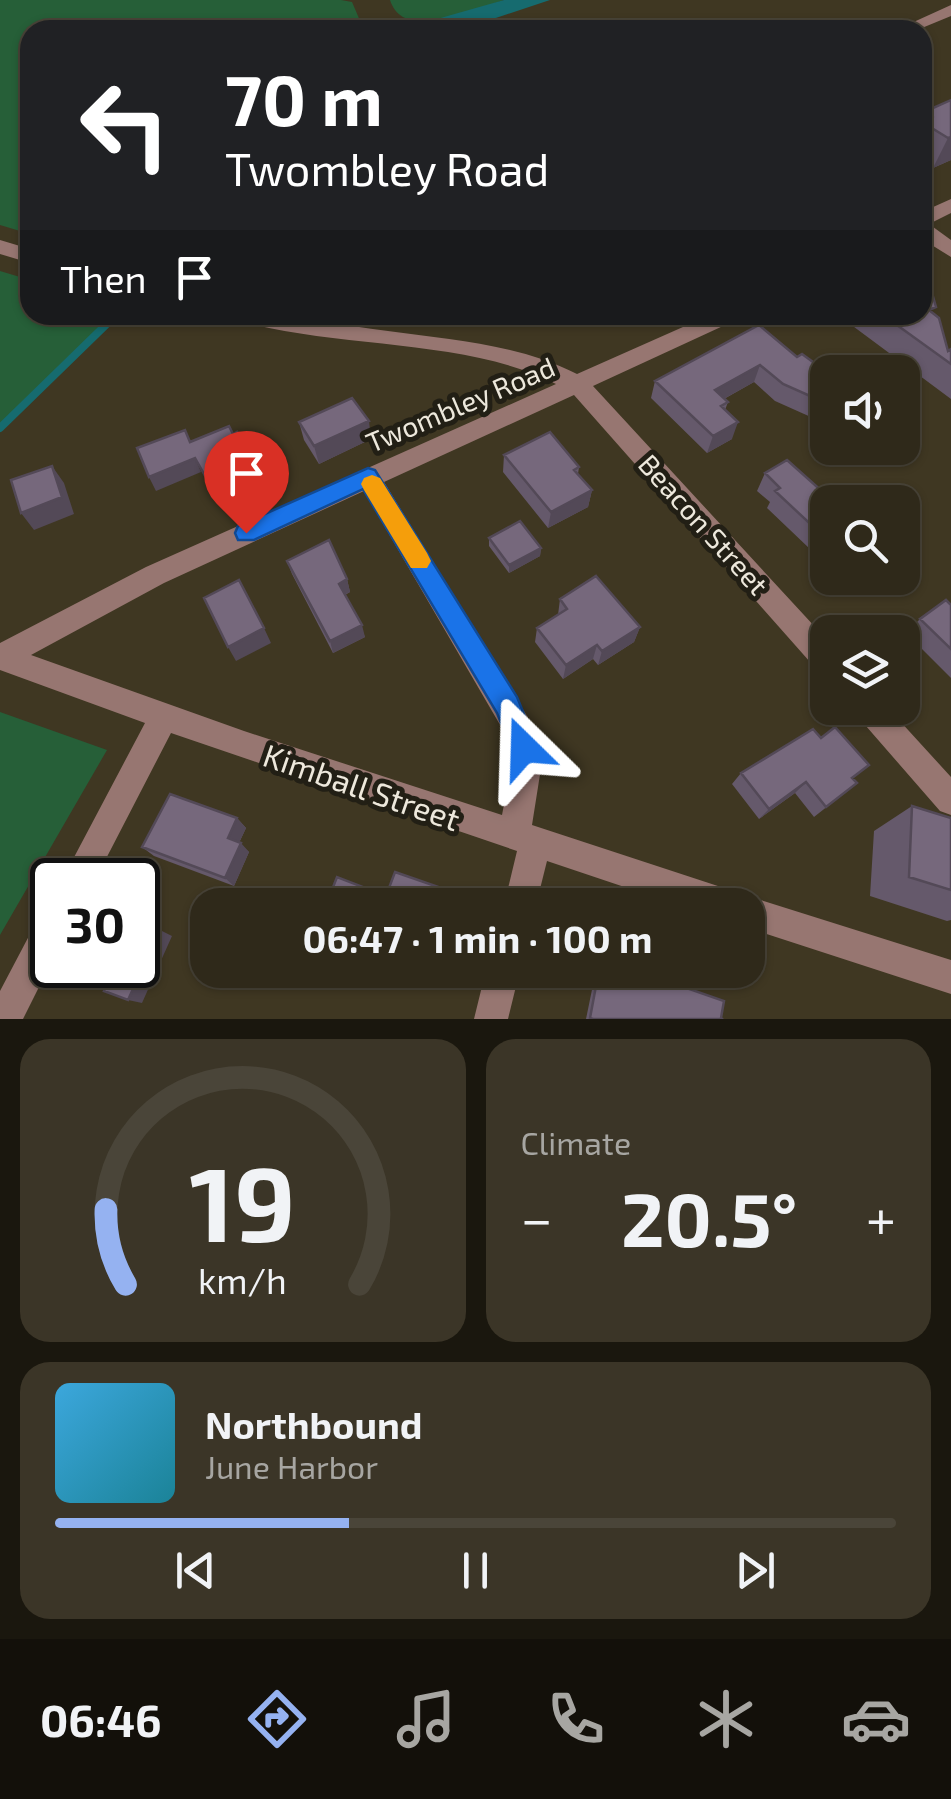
<!DOCTYPE html>
<html lang="en">
<head>
<meta charset="utf-8">
<style>
  :root { --surface:#2f291a; --page:#3b3527; --text:#f1f3f6; --muted:#a7a6a2; --line:#4a4539; --accent:#95b2f1 }
  body { margin:0; font-family:"Exo 2",sans-serif; background:var(--page); color:var(--text); height:100vh; display:flex; flex-direction:column; font-size:38px; white-space:nowrap }
  * { box-sizing:border-box; margin:0 }
  p { font-size:32px; color:var(--muted) }
  .icon { flex:none; width:55px; height:55px; fill:none; stroke:currentColor; stroke-width:2; stroke-linecap:round; stroke-linejoin:round }
  .map { position:relative; height:1019px; overflow:hidden }
  .sheet { display:flex; flex-direction:column; gap:20px; padding:20px; background:#1a170e; flex:1 }
  .sheet>* { flex:none }
  .hud { position:absolute; left:20px; top:20px; width:912px; height:305px; border-radius:30px; box-shadow:0 2px 8px #0004,0 0 0 2px var(--line); background:#202124; color:#fff; overflow:hidden }
  .fabs { position:absolute; left:810px; top:355px; display:grid; gap:20px }
  .fabs a { display:grid; place-items:center; width:110px; height:110px; border-radius:20px; background:var(--surface); box-shadow:0 2px 8px #0004,0 0 0 2px var(--line); font-size:50px }
  .speed { position:absolute; left:30px; top:858px; display:flex; gap:20px; font-size:50px; font-weight:700; text-align:center }
  .speed>* { display:grid; place-content:center; width:130px; height:130px; border-radius:50%; background:var(--surface); box-shadow:0 2px 8px #0004,0 0 0 2px var(--line); line-height:1 }
  .speed .limit { border:5px solid #111; border-radius:15px; background:#fff; color:#111 }
  .pin { position:absolute; display:grid; place-items:center; width:85px; height:85px; color:#fff; margin:-102px -42px; border-radius:50% 50% 50% 0; rotate:-45deg; box-shadow:0 0 10px #0007 }
  .pin .icon { rotate:45deg }
  .me { position:absolute; width:110px; margin:-55px; rotate:338deg; stroke-linejoin:round; filter:drop-shadow(0 0 8px #0008) }
  .turn { display:flex; align-items:center; gap:35px; height:210px; padding:0 40px; font-size:45px }
  .turn .icon { width:130px; height:130px; stroke-width:2.5 }
  .turn b { display:block; font-size:70px; line-height:85px }
  .then { display:flex; align-items:center; height:95px; padding:0 40px; background:#0003; gap:20px; font-size:38px }
  .big { font-size:75px; font-weight:700; line-height:1.1 }
  .sheet .card { flex:1; display:flex; flex-direction:column; justify-content:center; gap:15px; min-width:0; padding:0 35px; border-radius:30px; background:var(--page) }
  .sheet .dial { align-items:center; gap:0 }
  .dial svg { height:260px; overflow:visible; fill:none; stroke:var(--line); stroke-width:7; stroke-linecap:round; text-anchor:middle }
  .dial text { fill:var(--text); stroke:none }
  .song { display:flex; align-items:center; gap:30px }
  .cover { width:120px; height:120px; border-radius:15px; background:linear-gradient(135deg,hsl(200 70% 55%),hsl(190 70% 35%)) }
  .played { height:10px; border-radius:5px; background:linear-gradient(90deg,var(--accent) 35%,var(--line) 35%) }
  .keys { display:flex; justify-content:space-around; direction:ltr }
  .heat { display:flex; justify-content:space-between; align-items:center; font-size:55px; direction:ltr }
  .sheet .tiles { flex:1; display:grid; gap:20px; grid-template-columns:1fr 1fr }
  .card:last-child { grid-column:span 2 }
  .trip { position:absolute; left:190px; top:888px; width:575px; height:100px; border-radius:30px; background:var(--surface); box-shadow:0 2px 8px #0004,0 0 0 2px var(--line); font-weight:700; line-height:100px; text-align:center }
  .menu { display:flex; height:160px; justify-content:space-around; align-items:center; background:#13100a; color:var(--muted) }
  .menu .icon { width:70px; height:70px }
  .menu .current { color:var(--accent) }
  .menu b { font-size:45px; color:var(--text) }
  .map>svg:first-child { display:block }
</style>
</head>
<body>
<div class="map">
<svg width="951" height="1019" viewBox="0 0 951 1019">
  <rect width="100%" height="100%" fill="#3f3722"/>
  <path fill="#265f38" d="M0,0H341L352,2L364,30H30V234L0,225Z
    M390,0H504C475,9 404,44 390,0Z
    M0,271L30,280V315H116L0,429Z
    M0,712L107,750L0,935Z"/>
  <path fill="#166b6f" d="M504,0H550L460,30H417L430,21Z"/>
  <g fill="none" stroke-linecap="round" stroke-linejoin="round">
    <path stroke="#166b6f" stroke-width="8" d="M0,428L116,315"/>
    <path fill="#977671" fill-rule="evenodd" d="M951,5V16L917,30H896Z
      M951,199V213L929,224L951,240V257L922,239V212Z
      M0,240L30,249V263L0,254Z
      M232,315C285,315 335,324 388,331C452,340 518,344 577,374L710,315H740L736,320L593,386L828,641V675L818,671L574,395L384,482L527,716L541,768L532,825L727,889L741,899L748,896L951,960V994L748,928V905H678L547,861L536,905H504L517,851L171,733L95,880H62L145,723L0,670V643L146,567L556,384C468,338 334,349 236,320ZM364,491L503,730L511,768L502,815L244,731L31,655L164,583Z
      M855,708H888L951,777V815L940,811L859,718Z
      M52,910V961L23,1019H0V991L40,915Z
      M486,970H520L508,1019H474Z"/>
  </g>
  <path fill="#65596b" d="M951,100V160L933,168L922,161V116L924,112Z
    M932,313L948,351L951,349V399L838,315H922Z
    M797,357L828,373V413L822,422L775,401L754,382L724,399L728,402L725,410L732,439L707,453L651,398L655,381Z
    M299,422L371,439L319,464L304,440Z
    M504,455L579,467L578,474L592,490L588,507L548,528L503,472Z
    M787,460L828,537L810,549L767,508L770,502L757,491L765,473Z
    M489,538L541,548L540,556L509,573L489,546Z
    M287,561L347,579L350,592L345,595L365,637L333,653L292,574Z
    M560,599L640,627L634,642L598,665L593,659L563,679L535,642L537,628L558,615Z
    M951,605V678L906,633L920,619Z
    M741,773L853,779L857,783L814,817L795,793L759,819L732,784Z
    M912,806L951,818V920L947,921L870,896L874,831Z
    M237,818L246,828L239,843L249,852L234,886L154,856L142,847Z
    M377,970H425L420,986Z
    M596,970H635L723,1019H586Z"/>
  <path fill="#534957" d="M951,137V160L933,168L948,138Z
    M760,365L754,382L709,407L715,390Z
    M369,421L371,439L319,464L314,446Z
    M738,422L732,439L707,453L713,436Z
    M195,458L201,472L156,491L149,477Z
    M52,466L64,483L74,514L34,530L21,513Z
    M258,469L263,483L219,504L213,490Z
    M592,490L588,507L548,528L551,512Z
    M828,528V537L810,549L820,533Z
    M541,548L540,556L509,573V565Z
    M347,579L350,592L342,596L339,584Z
    M362,625L365,637L333,653L330,641Z
    M640,627L634,642L598,665L602,651Z
    M264,628L271,643L236,661L228,647Z
    M597,645L593,659L563,679L566,665Z
    M806,782L795,793L759,819L769,809Z
    M237,818L246,828L237,847L228,838Z
    M241,843L249,852L234,886L225,878Z
    M160,930L172,936L142,1003L128,1000Z
    M422,970H425L420,986L418,982Z"/>
  <path fill="#76687c" stroke="#534957" stroke-width="2.5" d="M951,100V137L948,138L922,122L932,117L924,112Z
    M922,258L936,307L929,310L939,318L948,351L951,349V364L883,315H922Z
    M759,325L797,357L802,354L828,373V404L783,384L760,365L715,390L728,402L721,406L738,422L713,436L655,381Z
    M352,398L369,421L314,446L299,422Z
    M229,426L233,434L237,432L258,469L213,490L195,458L149,477L137,448L185,430L190,442Z
    M550,432L579,467L574,470L592,490L551,512L504,455Z
    M787,460L834,502H828V528L820,533L775,491L780,488L765,473Z
    M52,466L62,497L21,513L11,480Z
    M520,521L541,548L509,565L489,538Z
    M329,540L347,579L339,584L362,625L330,641L287,561Z
    M596,576L640,627L602,651L597,645L566,665L537,628L567,609L560,599Z
    M239,580L264,628L228,647L204,598Z
    M946,600L951,605V649L920,619Z
    M835,727L869,765L852,778L857,783L826,807L806,782L769,809L741,773L813,729L821,738Z
    M170,794L237,818L228,838L241,843L225,878L142,847Z
    M912,806L951,818V890L909,877Z
    M395,872L447,890L442,904L444,905H326L337,877L386,896Z
    M138,922L160,930L128,1000L104,991L113,973L97,967L98,965H138Z
    M386,970H422L418,982Z
    M599,970H635L724,1001L721,1018L723,1019H593L590,1018Z"/>
  <path fill="#1a73e8" stroke="#114b97" stroke-width="2.5" d="M368,468L375,470L517,697L538,748L534,758L524,762L515,758L497,713L363,489L254,540H238L235,533L238,526Z"/>
  <path fill="#f59e0b" d="M372,475L380,478L427,553L431,561L427,568H411L364,490L361,484L364,478Z"/>
  <g text-anchor="middle" dominant-baseline="central" stroke-width="10" stroke-linejoin="round" paint-order="stroke">
    <g font-size="28" fill="#ede8dc" stroke="#221f15">
      <text transform="translate(460 404) rotate(-23)">Twombley Road</text>
      <text transform="translate(704 524) rotate(48)">Beacon Street</text>
    </g>
    <g font-size="32" fill="#ede8dc" stroke="#221f15">
      <text transform="translate(362 786) rotate(19)">Kimball Street</text>
    </g>
  </g>
</svg>
<div class="fabs">
<a><svg class="icon" aria-label="sound" viewBox="0 0 24 24"><path d="M4 9h4l5-4v14l-5-4H4zM17 9q2 3 0 6"/></svg></a>
<a><svg class="icon" aria-label="search" viewBox="0 0 24 24"><circle cx="10" cy="10" r="6"/><path d="M15 15l6 6"/></svg></a>
<a><svg class="icon" aria-label="layers" viewBox="0 0 24 24"><path d="M12 4l9 5-9 5-9-5zM3 14l9 5 9-5"/></svg></a>
</div>
<div class="speed"><div class="limit">30</div></div>
<div class="pin" style="left:246px;top:533px;background:#d93025"><svg class="icon" aria-label="arrive" viewBox="0 0 24 24"><path d="M6 21V4h12l-3 4 3 4H6"/></svg></div>
<svg class="me" style="left:524px;top:748px" viewBox="-20 -20 40 40"><path d="M0-17L14 15 0 8-14 15z" fill="#1a73e8" stroke="#fff" stroke-width="4"/></svg>
<div class="trip">06:47 · 1 min · 100 m</div>
<div class="hud">
<div class="turn"><svg class="icon" aria-label="left" viewBox="0 0 24 24"><path d="M17 20v-9H6M10 6l-5 5 5 5"/></svg><div><b>70 m</b>Twombley Road</div></div>
<div class="then">Then<svg class="icon" aria-label="arrive" viewBox="0 0 24 24"><path d="M6 21V4h12l-3 4 3 4H6"/></svg></div>
</div>
</div>
<section class="sheet">
<div class="tiles">
<div class="card dial"><svg viewBox="0 0 100 80">
<path d="M14 69A42 42 0 1 1 86 69"/>
<path d="M14 69A42 42 0 0 1 8 46" stroke="#95b2f1"/>
<text x="50" y="56" font-size="32" font-weight="700">19</text>
<text x="50" y="72" font-size="11">km/h</text>
</svg></div>
<div class="card"><p>Climate</p>
<div class="heat"><a>−</a><b class="big">20.5°</b><a>+</a></div>
</div>
<div class="card">
<div class="song"><i class="cover"></i><div><b>Northbound</b><p>June Harbor</p></div></div>
<div class="played"></div>
<div class="keys"><svg class="icon" aria-label="previous" viewBox="0 0 24 24"><path d="M18 5L8 12l10 7zM5 5v14"/></svg><svg class="icon" aria-label="pause" viewBox="0 0 24 24"><path d="M8 5v14M16 5v14"/></svg><svg class="icon" aria-label="next" viewBox="0 0 24 24"><path d="M6 5l10 7-10 7zM19 5v14"/></svg></div>
</div>
</div>
</section>
<nav class="menu">
<b>06:46</b>
<svg class="icon current" aria-label="directions" viewBox="0 0 24 24"><path d="M12 3l9 9-9 9-9-9zM9 14v-3h6M13 9l2 2-2 2"/></svg>
<svg class="icon" aria-label="music" viewBox="0 0 24 24"><path d="M9 18V5l10-2v13"/><circle cx="6" cy="18" r="3"/><circle cx="16" cy="16" r="3"/></svg>
<svg class="icon" aria-label="phone" viewBox="0 0 24 24"><path d="M5 4h4l2 5-3 2q2 4 5 5l2-3 5 2v4C11 20 4 13 5 4z"/></svg>
<svg class="icon" aria-label="climate" viewBox="0 0 24 24"><path d="M12 3v18M4 7l16 10M4 17L20 7"/></svg>
<svg class="icon" aria-label="car" viewBox="0 0 24 24"><path d="M5 17H2v-5l4-1 3-4h7l3 4 3 1v5h-3M9 17h6M6 11h13"/><circle cx="7" cy="17" r="2"/><circle cx="17" cy="17" r="2"/></svg>
</nav>
</body>
</html>
